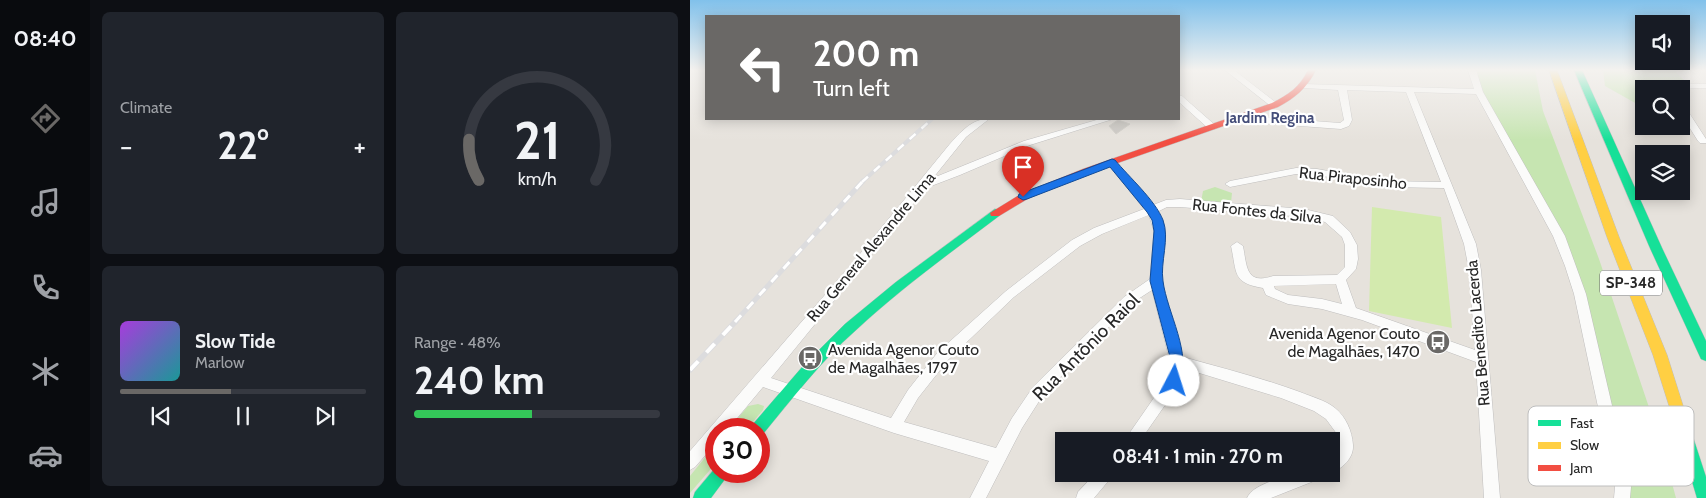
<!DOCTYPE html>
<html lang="en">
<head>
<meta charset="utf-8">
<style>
  :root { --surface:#171b24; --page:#20242c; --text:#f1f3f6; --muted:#9ea1a6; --line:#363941; --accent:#6a6866 }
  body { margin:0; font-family:Cabin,sans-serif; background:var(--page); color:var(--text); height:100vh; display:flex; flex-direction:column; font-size:19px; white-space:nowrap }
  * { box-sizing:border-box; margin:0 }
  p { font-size:16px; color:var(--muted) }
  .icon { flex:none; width:28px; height:28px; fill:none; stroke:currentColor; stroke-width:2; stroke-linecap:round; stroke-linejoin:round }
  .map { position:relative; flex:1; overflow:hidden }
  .drawer { display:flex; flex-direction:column; gap:12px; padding:12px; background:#0d0f14; width:600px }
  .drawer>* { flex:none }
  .top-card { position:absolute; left:15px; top:15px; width:475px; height:105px; border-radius:0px; box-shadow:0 2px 12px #0003; background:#6a6866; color:#fff; overflow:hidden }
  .controls { position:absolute; left:945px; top:15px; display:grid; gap:10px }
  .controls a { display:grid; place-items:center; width:55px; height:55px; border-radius:0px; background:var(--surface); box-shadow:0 2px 12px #0003; font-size:25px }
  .speed { position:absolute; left:15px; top:418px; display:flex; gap:10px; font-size:25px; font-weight:700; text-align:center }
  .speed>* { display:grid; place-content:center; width:65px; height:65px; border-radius:50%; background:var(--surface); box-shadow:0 2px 12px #0003; line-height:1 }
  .speed .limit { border:8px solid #d22; background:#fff; color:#111 }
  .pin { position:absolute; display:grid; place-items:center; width:42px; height:42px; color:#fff; margin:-51px -21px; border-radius:50% 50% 50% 0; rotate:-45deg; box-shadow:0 0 5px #0007 }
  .pin .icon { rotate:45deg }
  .me { position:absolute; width:55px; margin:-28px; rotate:5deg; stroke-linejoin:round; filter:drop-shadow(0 0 4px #0008) }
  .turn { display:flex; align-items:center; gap:18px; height:105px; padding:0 25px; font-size:22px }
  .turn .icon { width:65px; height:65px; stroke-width:2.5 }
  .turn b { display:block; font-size:35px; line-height:42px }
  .big { font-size:38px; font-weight:700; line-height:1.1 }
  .drawer .widget { flex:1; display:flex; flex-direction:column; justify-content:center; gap:8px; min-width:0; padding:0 18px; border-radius:8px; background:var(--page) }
  .drawer .dial { align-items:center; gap:0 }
  .dial svg { height:130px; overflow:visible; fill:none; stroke:var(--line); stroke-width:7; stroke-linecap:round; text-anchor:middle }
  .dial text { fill:var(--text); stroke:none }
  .song { display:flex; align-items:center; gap:15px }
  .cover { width:60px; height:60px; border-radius:8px; background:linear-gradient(135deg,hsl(280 70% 55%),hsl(180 70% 35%)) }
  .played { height:5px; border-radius:2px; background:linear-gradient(90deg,var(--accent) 45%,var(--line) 45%) }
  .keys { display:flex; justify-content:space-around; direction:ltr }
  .heat { display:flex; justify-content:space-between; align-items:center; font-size:28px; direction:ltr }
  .charge { height:8px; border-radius:4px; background:linear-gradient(90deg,#34c759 48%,var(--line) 0) }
  .drawer .tiles { flex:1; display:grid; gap:12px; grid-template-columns:repeat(2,1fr) }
  .trip { position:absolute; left:365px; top:432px; width:285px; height:50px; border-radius:0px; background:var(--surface); box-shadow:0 2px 12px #0003; font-weight:700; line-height:50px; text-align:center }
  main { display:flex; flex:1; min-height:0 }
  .menu { display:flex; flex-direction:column; width:90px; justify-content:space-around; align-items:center; background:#090b0e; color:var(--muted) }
  .menu .icon { width:35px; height:35px }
  .menu .active { color:var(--accent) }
  .menu b { font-size:22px; color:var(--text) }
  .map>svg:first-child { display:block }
</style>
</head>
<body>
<main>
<nav class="menu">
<b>08:40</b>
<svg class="icon active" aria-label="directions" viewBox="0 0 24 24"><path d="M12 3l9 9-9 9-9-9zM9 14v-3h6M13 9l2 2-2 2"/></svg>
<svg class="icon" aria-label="music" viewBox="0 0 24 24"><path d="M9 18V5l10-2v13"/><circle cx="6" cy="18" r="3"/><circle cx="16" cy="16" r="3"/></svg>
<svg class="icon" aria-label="phone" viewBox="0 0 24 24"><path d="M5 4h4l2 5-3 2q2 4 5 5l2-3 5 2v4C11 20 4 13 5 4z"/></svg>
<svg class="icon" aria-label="climate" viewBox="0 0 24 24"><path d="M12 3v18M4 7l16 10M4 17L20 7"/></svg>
<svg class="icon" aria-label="car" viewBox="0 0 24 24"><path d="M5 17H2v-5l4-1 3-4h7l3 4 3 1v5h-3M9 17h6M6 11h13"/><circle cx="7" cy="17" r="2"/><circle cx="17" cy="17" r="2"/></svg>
</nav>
<section class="drawer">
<div class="tiles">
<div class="widget"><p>Climate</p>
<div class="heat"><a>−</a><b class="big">22°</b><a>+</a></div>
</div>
<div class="widget dial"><svg viewBox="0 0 100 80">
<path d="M14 69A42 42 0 1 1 86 69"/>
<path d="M14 69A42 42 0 0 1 8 44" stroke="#6a6866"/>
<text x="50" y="56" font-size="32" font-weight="700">21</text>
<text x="50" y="72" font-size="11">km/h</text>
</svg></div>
<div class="widget">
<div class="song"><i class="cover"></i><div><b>Slow Tide</b><p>Marlow</p></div></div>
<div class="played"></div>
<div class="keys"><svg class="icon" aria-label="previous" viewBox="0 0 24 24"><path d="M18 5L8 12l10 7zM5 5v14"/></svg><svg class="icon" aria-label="pause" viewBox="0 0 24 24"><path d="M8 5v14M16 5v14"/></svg><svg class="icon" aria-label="next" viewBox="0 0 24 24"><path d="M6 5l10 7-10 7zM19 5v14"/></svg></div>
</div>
<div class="widget"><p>Range · 48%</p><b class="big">240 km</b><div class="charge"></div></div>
</div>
</section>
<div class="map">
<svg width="1016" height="498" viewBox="0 0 1016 498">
  <rect width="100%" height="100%" fill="#e6e2dc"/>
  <path fill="#c6e5b1" d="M785,70H845L853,111L909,259L971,443L986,498H939L896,295L793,93Z
    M913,70H984L995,81L978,89H954V100L947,104L915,86Z
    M525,187L542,193L541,203L511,202L513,191Z
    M68,404L74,406L73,410L57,429H39L58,406Z
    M26,444V463L0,493V476Z"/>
  <path fill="#d3eaae" d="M682,207L751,217L762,328L679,311Z"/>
  <path fill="#cbc8c3" stroke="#d1cec8" d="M428,120L440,124L426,134L419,126Z"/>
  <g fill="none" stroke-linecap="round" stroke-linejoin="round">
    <g stroke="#bfbebe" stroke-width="1">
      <path id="street" d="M535,70H544L589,105L585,108L582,107Z
        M778,70H786L793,92L875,236L896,294L941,487L940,498H924L925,487L884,294L875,266L863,236L786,94L724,92L786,244L791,270L810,498H794L786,362L672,320L632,309L598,304L576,295L573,288C542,283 547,273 541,246L547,242L553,246C557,267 556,285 583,276L647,275L655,267V245L652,237L635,222L614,217L490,207H477L467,212L472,220L474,231L472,281L493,357C532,368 572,378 610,392C622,397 635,400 645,408C656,417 662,431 663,445C664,458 652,469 641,473V456L649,448L647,434L636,419L624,411L591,398L493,368L489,385L450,441H434L477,379L480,361L462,290L442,303L353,395L332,428L296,498H280L299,461L204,433L73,387L38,429H26V443L5,467L0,470V451L165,260L259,145C270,133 282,118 299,119L276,137L243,178L334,141L410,119H423L340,145L270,175L236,188L81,378L201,418L218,390L248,352L316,291L382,240L404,228L454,209L417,162L422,159L425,160L463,205L476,200L490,199L614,209L643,216L660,232L667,245L668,259L666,269L656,280L666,308L785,350L779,270L774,244L754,188L694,187L627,175L606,174L540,187L535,184L540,181L606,168L627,169L694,181L751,182L716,92L657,90L662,120L659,126L651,129L570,123L552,116L556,113L571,117L650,123L654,120L648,90L616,88H613V84L784,89ZM459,215L464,231L460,279L434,297L343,387L322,418L306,448L214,422L228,398L258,360L324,297L390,246L412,234ZM646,284L652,304L632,299L598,295L585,289L584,286Z
        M1001,84H1016V88H1002L991,91V89H987Z
        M489,96H492L525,125V129H519L489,102Z
        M991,104L994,105L1016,139V143H1010L1008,141L991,114Z
        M405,474H423L420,479L404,498H386L388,492Z
        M603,474H632L629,479L581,498H557C563,484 590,479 603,474Z"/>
    </g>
    <g stroke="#bfbebe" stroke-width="1">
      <path id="fast" d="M884,70H892L972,248L1016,341V361L1011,359L960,248Z
        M305,209L309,210L310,213L309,216C260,253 210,289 165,331C131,361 102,399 73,434L69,436V429H61L63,424L113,366L155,324L206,282Z
        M994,424L999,426L1001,431L1016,477V498H1007L987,431L989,426Z
        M26,467V471H41L21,498H3L5,492Z"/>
    </g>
    <g stroke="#bfbebe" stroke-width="1">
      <path id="slow" d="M859,70H867L929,237L977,355L1001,431L999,436L994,438L989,436L987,431L963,355L917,237Z"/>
    </g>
    <g stroke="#bfbebe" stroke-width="1">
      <path id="jam" d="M618,70H626C617,88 605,98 588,107L399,173L339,198L309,216H301L300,213L331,194L393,169L582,103C598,95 610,87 618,70Z"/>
    </g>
    <use href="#street" fill="#fbfbfa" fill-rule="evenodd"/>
    <use href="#fast" fill="#16e098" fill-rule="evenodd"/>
    <use href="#slow" fill="#ffcf43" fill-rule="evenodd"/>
    <use href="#jam" fill="#f24e42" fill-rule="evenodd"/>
    <g stroke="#dcdcde" stroke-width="4">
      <path id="rail-far2" d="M172,182L242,119"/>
    </g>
    <g stroke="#dcdcde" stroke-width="5">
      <path id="rail-far1" d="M45,322L173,181"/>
    </g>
    <g stroke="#dcdcde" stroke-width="5.5">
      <path id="rail" d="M0,370L46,321"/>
    </g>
    <use href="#rail-far2" stroke="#fff" stroke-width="2.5" stroke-dasharray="8" stroke-linecap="butt"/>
    <use href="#rail-far1" stroke="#fff" stroke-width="3" stroke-dasharray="9" stroke-linecap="butt"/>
    <use href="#rail" stroke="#fff" stroke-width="4" stroke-dasharray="12" stroke-linecap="butt"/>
  </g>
  <linearGradient id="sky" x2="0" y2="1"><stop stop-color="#81c1eb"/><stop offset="0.5" stop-color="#f4f2ef"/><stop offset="1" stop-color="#f4f2ef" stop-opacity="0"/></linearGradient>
  <rect width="1016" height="140" fill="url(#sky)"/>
  <path fill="#1a73e8" stroke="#114b97" d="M422,159L425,160C439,177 465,200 473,220C480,239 470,262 473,281C477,313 503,354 489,385L484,387L479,385L477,381L481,361L460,281L464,231L462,220L457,212L420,167L337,199L333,200L328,197L329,194Z"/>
  <defs>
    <g id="bus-disc" transform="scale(1.25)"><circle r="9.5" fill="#6a6866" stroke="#fff"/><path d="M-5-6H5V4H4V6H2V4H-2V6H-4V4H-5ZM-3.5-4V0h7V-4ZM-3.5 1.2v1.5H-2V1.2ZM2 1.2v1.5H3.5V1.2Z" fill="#fff"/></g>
  </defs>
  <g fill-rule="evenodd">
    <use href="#bus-disc" x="748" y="342"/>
    <use href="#bus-disc" x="120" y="358"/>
  </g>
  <g text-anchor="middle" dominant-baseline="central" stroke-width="4.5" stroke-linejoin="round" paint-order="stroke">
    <g font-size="15" font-weight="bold" fill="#454e7a" stroke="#fff">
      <text x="580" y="118">Jardim Regina</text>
    </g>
    <rect fill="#fff" stroke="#686868" stroke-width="1" x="910" y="270.5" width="62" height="25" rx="4"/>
    <g font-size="15" font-weight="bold" fill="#272727">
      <text x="941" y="283">SP-348</text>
    </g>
    <g font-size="16" fill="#272727" stroke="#fff">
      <text transform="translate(663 178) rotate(6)">Rua Piraposinho</text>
      <text transform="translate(567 211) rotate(6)">Rua Fontes da Silva</text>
      <text transform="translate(181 247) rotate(-50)">Rua General Alexandre Lima</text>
      <text transform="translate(788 333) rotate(-95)">Rua Benedito Lacerda</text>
    </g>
    <g font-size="16" fill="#272727" stroke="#fff" text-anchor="end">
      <text x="730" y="333">Avenida Agenor Couto<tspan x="730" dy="18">de Magalhães, 1470</tspan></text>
      <text x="138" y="349" text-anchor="start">Avenida Agenor Couto<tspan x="138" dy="18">de Magalhães, 1797</tspan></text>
    </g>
    <g font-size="19" fill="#272727" stroke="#fff">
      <text transform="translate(396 347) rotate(-45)">Rua Antônio Raiol</text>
    </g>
  </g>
  <rect x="838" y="406" width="166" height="80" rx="8" fill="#fff" stroke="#bebebe" stroke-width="1"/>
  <rect x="848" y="420" width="23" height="6" fill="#16e098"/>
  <rect x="848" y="442" width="23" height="7" fill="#ffcf43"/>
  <rect x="848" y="465" width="23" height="6" fill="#f24e42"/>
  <g font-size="14" fill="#272727">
    <text x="880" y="428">Fast</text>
    <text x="880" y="450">Slow</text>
    <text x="880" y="473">Jam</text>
  </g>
</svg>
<div class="controls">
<a><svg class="icon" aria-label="sound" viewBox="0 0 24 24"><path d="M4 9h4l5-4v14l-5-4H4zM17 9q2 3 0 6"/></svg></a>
<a><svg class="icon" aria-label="search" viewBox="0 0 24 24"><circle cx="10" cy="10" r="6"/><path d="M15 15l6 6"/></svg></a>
<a><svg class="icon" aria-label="layers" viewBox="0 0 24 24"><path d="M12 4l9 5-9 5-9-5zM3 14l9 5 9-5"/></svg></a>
</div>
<div class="speed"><div class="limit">30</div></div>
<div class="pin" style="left:333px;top:197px;background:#d93025"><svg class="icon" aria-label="arrive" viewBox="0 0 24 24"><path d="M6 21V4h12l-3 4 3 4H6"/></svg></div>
<svg class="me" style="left:484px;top:381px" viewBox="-20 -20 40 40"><circle r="19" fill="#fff"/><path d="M0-13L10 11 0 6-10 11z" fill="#1a73e8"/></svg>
<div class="trip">08:41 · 1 min · 270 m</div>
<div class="top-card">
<div class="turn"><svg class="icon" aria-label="left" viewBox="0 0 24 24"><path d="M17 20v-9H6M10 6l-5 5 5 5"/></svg><div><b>200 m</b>Turn left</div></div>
</div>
</div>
</main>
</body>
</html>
